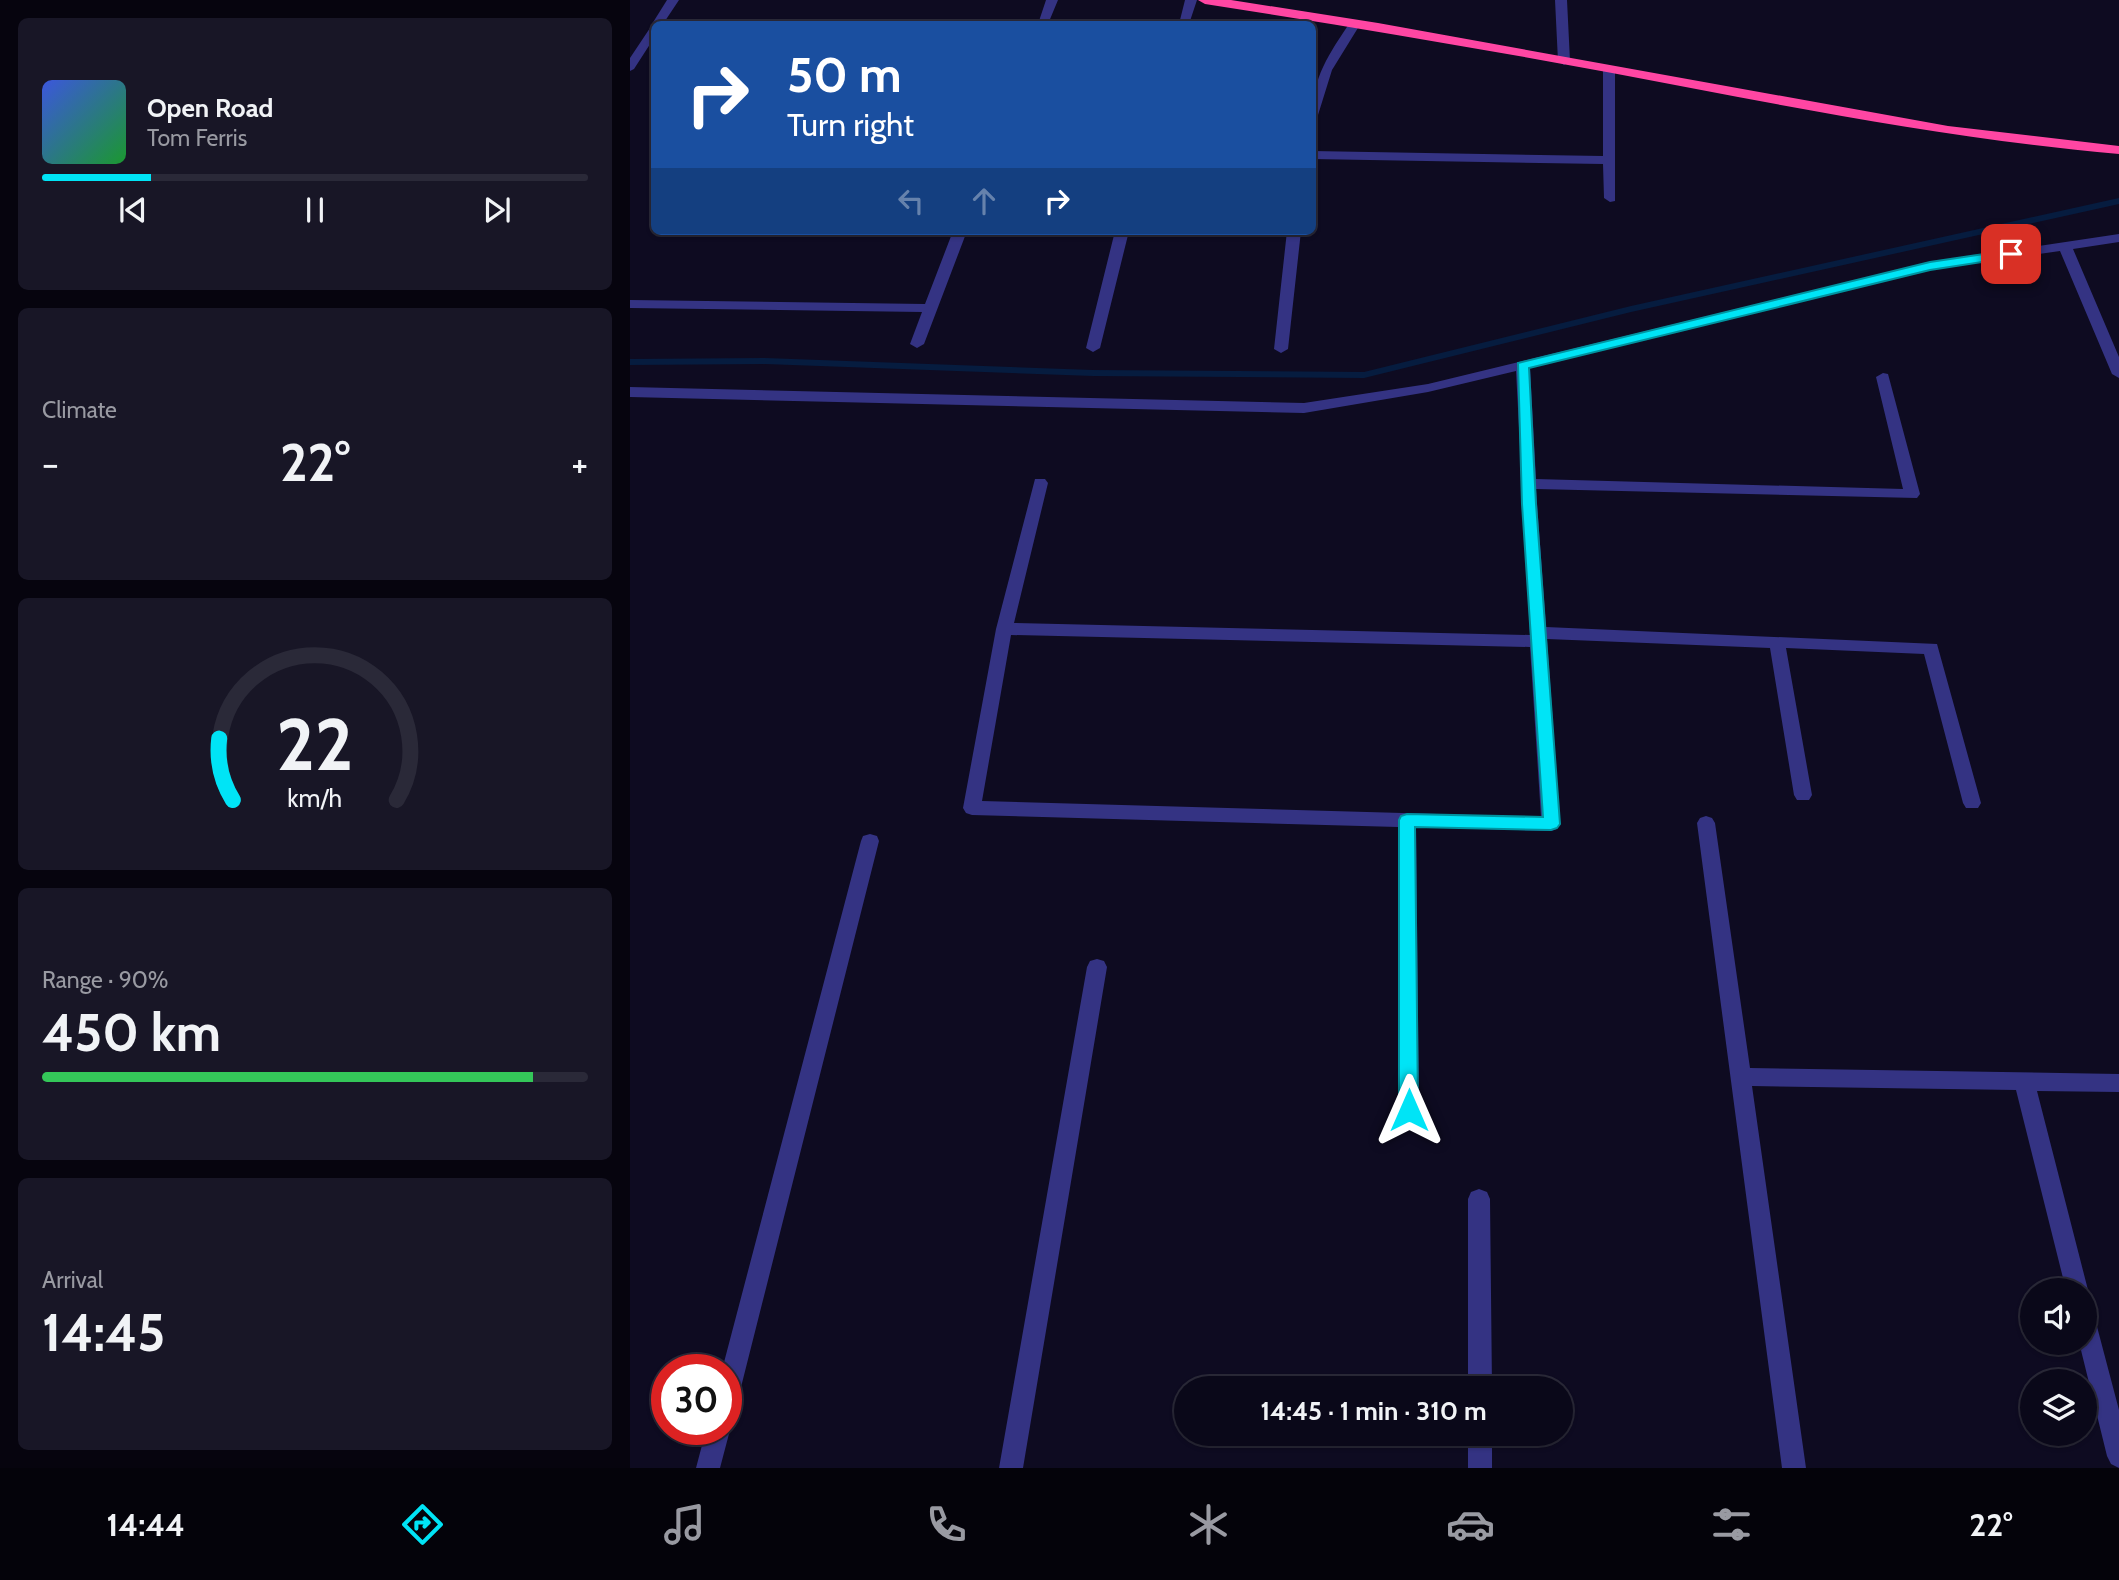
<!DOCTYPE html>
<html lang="en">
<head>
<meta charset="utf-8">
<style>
  :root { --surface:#0a0819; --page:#181626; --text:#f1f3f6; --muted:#999aa2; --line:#2a2938; --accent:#00e4f6 }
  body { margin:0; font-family:Cabin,sans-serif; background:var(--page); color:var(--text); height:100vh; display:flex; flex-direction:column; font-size:26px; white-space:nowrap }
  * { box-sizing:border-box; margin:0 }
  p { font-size:23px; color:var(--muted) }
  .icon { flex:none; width:38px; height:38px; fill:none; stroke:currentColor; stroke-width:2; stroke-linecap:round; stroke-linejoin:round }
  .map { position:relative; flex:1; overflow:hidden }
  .side { display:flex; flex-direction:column; gap:18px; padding:18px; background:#06040e; width:630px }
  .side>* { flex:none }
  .guide { position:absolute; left:21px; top:21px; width:665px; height:214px; border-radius:10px; box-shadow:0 2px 5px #0004,0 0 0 2px var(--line); background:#1a4fa0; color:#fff; overflow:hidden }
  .buttons { position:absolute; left:1390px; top:1278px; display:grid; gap:14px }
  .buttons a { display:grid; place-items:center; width:77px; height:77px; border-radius:50%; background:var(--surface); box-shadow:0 2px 5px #0004,0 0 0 2px var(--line); font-size:35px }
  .speed { position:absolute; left:21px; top:1354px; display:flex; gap:14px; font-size:35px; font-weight:700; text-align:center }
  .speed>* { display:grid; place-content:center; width:91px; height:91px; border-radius:50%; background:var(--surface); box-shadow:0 2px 5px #0004,0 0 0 2px var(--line); line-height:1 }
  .speed .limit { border:10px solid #d22; background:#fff; color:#111 }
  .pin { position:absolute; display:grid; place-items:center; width:60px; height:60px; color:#fff; margin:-30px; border-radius:14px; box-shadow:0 4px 10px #0006 }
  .me { position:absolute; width:77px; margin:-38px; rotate:0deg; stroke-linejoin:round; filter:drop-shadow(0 0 5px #0008) }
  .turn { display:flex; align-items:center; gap:24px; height:147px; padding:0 21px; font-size:32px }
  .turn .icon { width:91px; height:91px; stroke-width:2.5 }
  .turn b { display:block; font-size:49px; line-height:60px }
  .lanes { display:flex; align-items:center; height:66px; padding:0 21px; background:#0003; justify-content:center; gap:35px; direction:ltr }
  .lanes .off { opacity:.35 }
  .big { font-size:52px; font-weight:700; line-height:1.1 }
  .side .tile { flex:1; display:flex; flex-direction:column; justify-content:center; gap:10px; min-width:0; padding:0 24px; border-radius:10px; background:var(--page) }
  .side .dial { align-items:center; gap:0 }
  .dial svg { height:182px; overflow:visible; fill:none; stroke:var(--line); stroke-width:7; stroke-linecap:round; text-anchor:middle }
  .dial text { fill:var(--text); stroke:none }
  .song { display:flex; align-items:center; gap:21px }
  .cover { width:84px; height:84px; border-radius:10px; background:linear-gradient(135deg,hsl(230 70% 55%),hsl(130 70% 35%)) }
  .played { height:7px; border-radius:4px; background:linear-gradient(90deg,var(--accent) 20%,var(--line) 20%) }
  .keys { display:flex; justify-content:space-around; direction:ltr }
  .heat { display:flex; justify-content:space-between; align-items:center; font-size:38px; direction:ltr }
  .charge { height:10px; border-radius:5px; background:linear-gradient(90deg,#34c759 90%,var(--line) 0) }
  .trip { position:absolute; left:544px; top:1376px; width:399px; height:70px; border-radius:35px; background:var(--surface); box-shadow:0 2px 5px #0004,0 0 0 2px var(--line); font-weight:700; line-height:70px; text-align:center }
  .tab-bar { display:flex; height:112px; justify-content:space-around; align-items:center; background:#04030a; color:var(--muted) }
  .tab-bar .icon { width:49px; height:49px }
  .tab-bar .active { color:var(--accent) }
  .tab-bar b { font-size:32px; color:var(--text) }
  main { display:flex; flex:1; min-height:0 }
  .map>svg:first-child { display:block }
</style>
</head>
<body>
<main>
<section class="side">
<div class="tile">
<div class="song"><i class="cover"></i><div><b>Open Road</b><p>Tom Ferris</p></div></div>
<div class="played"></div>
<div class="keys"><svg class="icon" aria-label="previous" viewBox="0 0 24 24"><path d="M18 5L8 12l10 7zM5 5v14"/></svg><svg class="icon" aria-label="pause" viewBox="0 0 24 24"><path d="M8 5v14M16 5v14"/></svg><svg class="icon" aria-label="next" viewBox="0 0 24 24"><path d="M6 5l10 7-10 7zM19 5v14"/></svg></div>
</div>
<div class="tile"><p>Climate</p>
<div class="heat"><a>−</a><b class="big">22°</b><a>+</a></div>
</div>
<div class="tile dial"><svg viewBox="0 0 100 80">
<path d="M14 69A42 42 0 1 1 86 69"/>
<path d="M14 69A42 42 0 0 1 8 42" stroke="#00e4f6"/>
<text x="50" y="56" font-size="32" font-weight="700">22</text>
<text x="50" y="72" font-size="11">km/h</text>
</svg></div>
<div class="tile"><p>Range · 90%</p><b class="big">450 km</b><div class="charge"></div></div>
<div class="tile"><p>Arrival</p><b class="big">14:45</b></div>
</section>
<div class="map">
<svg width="1489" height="1468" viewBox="0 0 1489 1468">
  <rect width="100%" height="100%" fill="#0e0b21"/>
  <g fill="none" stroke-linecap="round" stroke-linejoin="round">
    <path fill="#061c3f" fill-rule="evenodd" d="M1489,198V204L1001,312L734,378L463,376L135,364L0,365V359L135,358L463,370L734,372L1001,306Z"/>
    <path fill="#343383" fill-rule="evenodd" d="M37,0H49L33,24L24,26L22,24Z
      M416,0H428L418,24H408Z
      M555,0H567L559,24H549Z
      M925,0H937L940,61L934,65L928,61Z
      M721,21L731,23L702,70L688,115L682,119C682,77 699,54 721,21Z
      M24,27V38L4,69L0,71V58L20,28Z
      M979,65L985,69V201L980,202L974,198L973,164L682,159V151L973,156V69Z
      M323,231H337L294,344L287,348L280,344L292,312L0,308V300L295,304Z
      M485,231H499L470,348L463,352L456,348Z
      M657,231H671L658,349L651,353L644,349Z
      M1489,234V242L1443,249L1489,357V378L1482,374L1430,251L1300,270L900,368L906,479L1273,489L1246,377L1253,373L1258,374L1290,494L1287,498L906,489L916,627L1307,644L1351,803L1348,808H1336L1333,803L1294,654L1156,648L1182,795L1179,800H1167L1164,795L1140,648L917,639L930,824L927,829L921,831L786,827L789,1110L786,1116L779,1119L772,1116L769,1110L768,827L342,815L336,813L333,808L366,629L405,479H415L418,483L384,623L900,635L886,371L798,392L674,413L0,397V387L674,403L798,384L1300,262ZM381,635L900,647L911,817L352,801Z
      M1076,816L1082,818L1085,823L1120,1068L1489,1074V1092L1407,1091L1458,1290L1454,1298V1290H1436L1386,1090L1122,1086L1176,1468H1152L1067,823L1070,818Z
      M240,834L247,836L249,841L108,1399L104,1407L96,1410V1370H92L231,841L233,836Z
      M467,959L474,961L477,967L393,1468H369L457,967L460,961Z
      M849,1189L857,1192L860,1199L862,1388H838V1199L841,1192Z
      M1454,1308L1462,1311L1465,1319L1489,1410V1468L1481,1464L1477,1456L1449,1342H1454Z
      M96,1422L100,1430L90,1468H66L76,1430H96Z
      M838,1433H862V1468H838Z"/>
    <path fill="#ff46a3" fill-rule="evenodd" d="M568,0H601L748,23L1318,126L1489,146V154C1318,139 1151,105 982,73C847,48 711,25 575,4Z"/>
  </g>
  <path fill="#00e4f6" stroke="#0094a0" stroke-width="2" d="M1381,250L1385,251V257L1300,270L899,368L906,504L930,824L927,828L921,830L785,827L788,1110L786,1116L779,1119L772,1116L769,1110V820L771,816L777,814L913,817L892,504L888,363L1300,262Z"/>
</svg>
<div class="buttons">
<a><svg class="icon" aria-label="sound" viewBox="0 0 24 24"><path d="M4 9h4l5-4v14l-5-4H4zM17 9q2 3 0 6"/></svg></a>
<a><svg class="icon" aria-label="layers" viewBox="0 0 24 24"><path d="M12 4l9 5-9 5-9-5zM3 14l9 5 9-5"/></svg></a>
</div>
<div class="speed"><div class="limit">30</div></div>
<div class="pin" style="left:1381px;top:254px;background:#d93025"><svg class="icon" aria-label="arrive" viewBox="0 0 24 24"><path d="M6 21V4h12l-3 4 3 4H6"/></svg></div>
<svg class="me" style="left:779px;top:1110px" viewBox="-20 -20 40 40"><path d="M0-17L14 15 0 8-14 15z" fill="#00e4f6" stroke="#fff" stroke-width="4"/></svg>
<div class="trip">14:45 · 1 min · 310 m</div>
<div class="guide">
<div class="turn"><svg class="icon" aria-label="right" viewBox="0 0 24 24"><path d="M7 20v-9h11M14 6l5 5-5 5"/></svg><div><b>50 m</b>Turn right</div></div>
<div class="lanes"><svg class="icon off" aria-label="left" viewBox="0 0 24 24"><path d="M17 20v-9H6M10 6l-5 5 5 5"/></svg><svg class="icon off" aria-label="ahead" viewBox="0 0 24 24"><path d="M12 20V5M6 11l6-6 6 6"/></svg><svg class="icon" aria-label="right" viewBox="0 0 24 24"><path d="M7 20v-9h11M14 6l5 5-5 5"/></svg></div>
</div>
</div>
</main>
<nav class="tab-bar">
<b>14:44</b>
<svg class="icon active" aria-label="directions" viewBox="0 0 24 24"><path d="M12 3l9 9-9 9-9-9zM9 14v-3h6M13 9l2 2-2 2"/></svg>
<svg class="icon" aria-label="music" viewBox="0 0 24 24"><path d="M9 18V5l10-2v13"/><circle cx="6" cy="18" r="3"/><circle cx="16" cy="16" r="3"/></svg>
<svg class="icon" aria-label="phone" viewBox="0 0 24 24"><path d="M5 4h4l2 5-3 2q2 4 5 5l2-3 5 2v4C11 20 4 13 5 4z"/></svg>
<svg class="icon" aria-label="climate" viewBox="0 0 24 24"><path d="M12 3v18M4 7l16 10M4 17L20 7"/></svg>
<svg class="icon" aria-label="car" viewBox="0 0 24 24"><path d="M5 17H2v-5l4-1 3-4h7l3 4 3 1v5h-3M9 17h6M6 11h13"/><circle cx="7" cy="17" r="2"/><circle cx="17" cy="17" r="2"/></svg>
<svg class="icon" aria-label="filters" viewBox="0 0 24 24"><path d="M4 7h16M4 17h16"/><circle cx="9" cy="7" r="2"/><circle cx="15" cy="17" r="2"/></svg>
<b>22°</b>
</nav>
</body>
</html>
